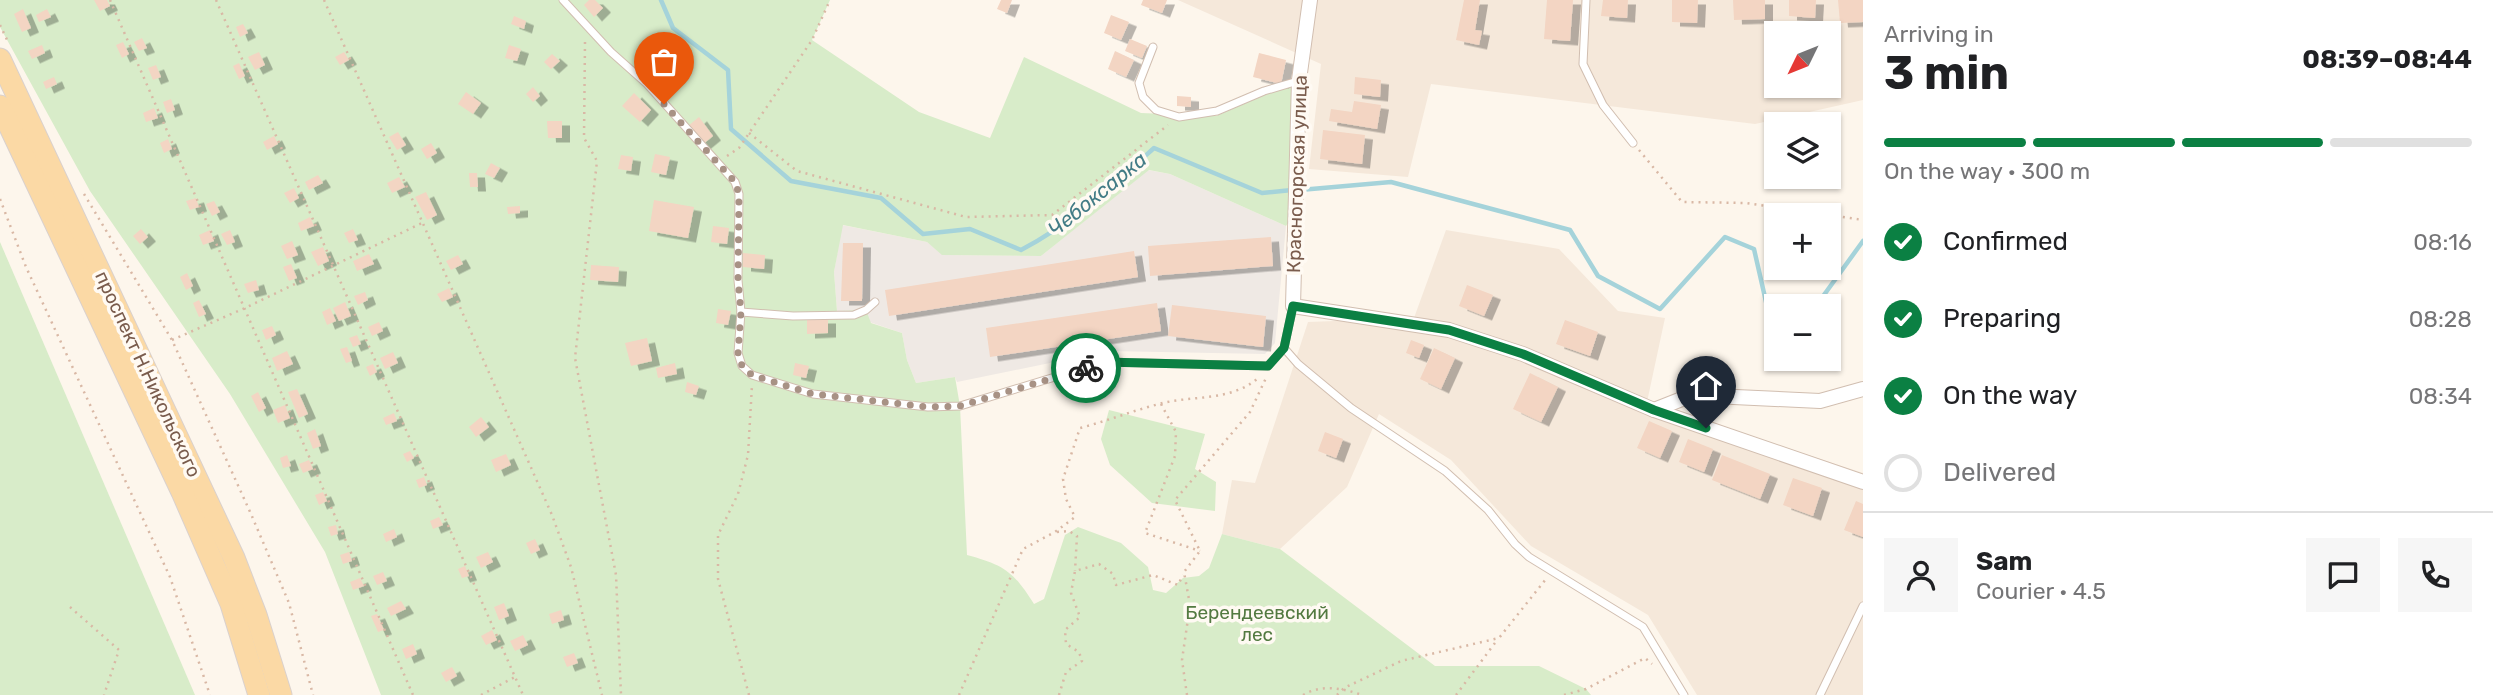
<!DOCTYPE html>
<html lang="en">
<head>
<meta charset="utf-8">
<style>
  :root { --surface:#fff; --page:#f6f6f6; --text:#202124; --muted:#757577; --line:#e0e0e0; --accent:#0b8043 }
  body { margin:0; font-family:Rubik,sans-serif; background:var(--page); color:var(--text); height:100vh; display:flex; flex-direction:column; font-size:26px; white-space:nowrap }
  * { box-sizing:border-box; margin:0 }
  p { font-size:23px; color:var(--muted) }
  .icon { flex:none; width:38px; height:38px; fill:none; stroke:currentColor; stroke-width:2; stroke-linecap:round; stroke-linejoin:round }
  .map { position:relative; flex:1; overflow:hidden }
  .details { display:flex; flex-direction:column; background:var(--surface); width:630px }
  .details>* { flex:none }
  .needle { width:46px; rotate:227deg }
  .fabs { position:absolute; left:1764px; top:21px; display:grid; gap:14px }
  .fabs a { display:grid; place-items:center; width:77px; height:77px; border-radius:0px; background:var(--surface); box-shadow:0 2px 5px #0004; font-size:35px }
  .pin { position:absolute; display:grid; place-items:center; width:60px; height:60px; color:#fff; margin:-72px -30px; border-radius:50% 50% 50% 0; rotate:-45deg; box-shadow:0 0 7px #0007 }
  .pin .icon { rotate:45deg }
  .courier { position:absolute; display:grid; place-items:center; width:70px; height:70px; margin:-35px; border:5px solid #0b8043; border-radius:50%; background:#fff; color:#222; box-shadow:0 2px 9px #0007 }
  .overview em { font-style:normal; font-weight:700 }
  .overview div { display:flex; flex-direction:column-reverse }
  .overview { display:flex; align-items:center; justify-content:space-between; height:119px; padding:0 21px }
  h1 { font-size:46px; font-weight:700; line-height:52px }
  .bar { display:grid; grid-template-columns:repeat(4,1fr); gap:10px 7px; align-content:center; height:84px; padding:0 21px }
  .bar i { height:9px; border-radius:5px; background:var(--line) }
  .bar .active { background:var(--accent) }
  .bar p { grid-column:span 4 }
  .line { display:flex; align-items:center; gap:18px; padding:0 21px; border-top:2px solid var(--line) }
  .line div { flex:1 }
  .round { display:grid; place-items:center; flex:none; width:74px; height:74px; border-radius:0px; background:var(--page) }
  ol { padding:0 21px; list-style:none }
  li { display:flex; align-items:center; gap:21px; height:77px }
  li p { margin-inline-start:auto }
  li .icon { padding:7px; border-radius:50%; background:var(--accent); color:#fff; stroke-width:4 }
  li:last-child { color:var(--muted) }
  li i { width:38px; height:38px; border:4px solid var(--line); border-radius:50% }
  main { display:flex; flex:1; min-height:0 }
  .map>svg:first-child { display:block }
  .residential { fill:#f5e8da; fill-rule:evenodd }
  .industrial { fill:#efe9e4 }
  .green { fill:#d8ecc9 }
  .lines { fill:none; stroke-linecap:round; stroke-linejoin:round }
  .stream { stroke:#a5d3da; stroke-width:4.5 }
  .building { fill:#f3d5c3; filter:url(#shadow) }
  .lane-casing { stroke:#d1beb0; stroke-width:9 }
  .street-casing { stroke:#d1beb0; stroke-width:16 }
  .primary-casing { stroke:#dad1cd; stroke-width:23 }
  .path { stroke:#d9b8a5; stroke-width:2.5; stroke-dasharray:2 5; stroke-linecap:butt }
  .lane { stroke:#fff; stroke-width:7 }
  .street { stroke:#fff; stroke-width:14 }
  .primary { stroke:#fbd9a5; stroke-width:21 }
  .done { stroke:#a89285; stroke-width:7; stroke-dasharray:0 12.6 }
  .route { stroke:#0b8043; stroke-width:9 }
  .labels { text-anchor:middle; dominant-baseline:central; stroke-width:7; stroke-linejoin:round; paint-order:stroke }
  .street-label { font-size:19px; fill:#7a5c4d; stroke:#fffaf3 }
  .park-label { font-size:19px; fill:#537a41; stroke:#fffaf3 }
  .water-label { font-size:21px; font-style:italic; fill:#437c86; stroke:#fffaf3 }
</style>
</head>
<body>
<main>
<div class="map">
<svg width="1863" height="695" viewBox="0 0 1863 695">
  <defs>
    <filter id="shadow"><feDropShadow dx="8" dy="4.5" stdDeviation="0" flood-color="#0004"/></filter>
  </defs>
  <rect width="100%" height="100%" fill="#fdf6ec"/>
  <g class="residential">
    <path d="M1178,0h685v100l-108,24 -324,-40 -23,93 -99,-8 12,-105zM1776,33h53v53h-53z"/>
    <path d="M1446,230l113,19 59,62 47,7 -18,84 216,71v222h-166l-49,-80 -117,-69 -80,-86 -72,-46 -32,73 -67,62 -58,-15 10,-54 23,3 53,-161 106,-4z"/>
  </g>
  <path class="industrial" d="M1148,170l22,4 116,52 -11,117 -10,11 -157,-3 -151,31 -2,-5 -39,6 -9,-23 -5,-27 -65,-22 -3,-39 8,-47 85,17 16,13 98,1z"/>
  <g class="green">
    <path d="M0,0h830l-18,40 107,72 71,26 34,-81 117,56 75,3 83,-36 -4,133 -9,13 -116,-52 -21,-4 -108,86 -99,-1 -15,-13 -84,-17 -9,47 3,39 29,-1 5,13 31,10 5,27 9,23 39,-6 5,29 7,149c37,10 46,16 67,49l10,-5 21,-64 13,-8 43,16 27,24 5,23 13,3 17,-15 16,-2 10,-8 13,-34 58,15 155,117h104l47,23 5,6h-1210l-56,-143 -95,-158 -140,-203 -90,-164z"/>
    <path d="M0,242l195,453h-195z"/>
    <path d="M1109,410l96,24 -10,35 21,13 -1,29 -63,-8 -42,-38 -9,-26z"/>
  </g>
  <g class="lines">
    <g class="stream">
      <path d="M661,0l12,28 55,42 3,59 60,52 90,17 42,36 47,-5 51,21c50,-26 91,-64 133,-102l108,45 30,-3"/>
      <path d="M1300,190l91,-8 179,48 28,46 62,33 65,-72 29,12 15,66 7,-1"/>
      <path d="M1816,306l47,-65"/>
    </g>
  </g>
  <g class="building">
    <path d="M94,0h13l3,6 -10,5z"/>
    <path d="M589,0h6l8,8 -9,9 -10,-12z"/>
    <path d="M1001,0h11l-5,13 -10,-4z"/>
    <path d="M1143,0h24l-5,13 -21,-8z"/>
    <path d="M1464,0h16l-5,30 7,1 -3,14 -23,-5z"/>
    <path d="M1547,0h26l-3,41 -26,-2z"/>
    <path d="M1603,0h25l-1,18 -26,-2z"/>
    <path d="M1672,0h26l-1,23 -25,-1z"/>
    <path d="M1733,0h32v19l-31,1z"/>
    <path d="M1789,0h27l-1,18 -26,-2z"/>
    <path d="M1838,0h25v22l-23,1z"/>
    <path d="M23,9l8,19 -9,4 -8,-18z"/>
    <path d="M47,9l4,8 -12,5 -3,-7z"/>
    <path d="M1111,15l18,7 -8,18 -17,-7z"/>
    <path d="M514,16l12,5 -2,8 -13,-5z"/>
    <path d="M243,24l5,9 -8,4 -4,-10z"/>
    <path d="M142,38l5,10 -8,3 -5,-9z"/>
    <path d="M1130,39l17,7 -5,12 -17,-7z"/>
    <path d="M123,42l6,12 -7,4 -6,-13z"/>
    <path d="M42,45l3,8 -13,6 -4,-8z"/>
    <path d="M509,45l12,4 -4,12 -12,-3z"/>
    <path d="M1115,51l19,9 -8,17 -18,-8z"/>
    <path d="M259,52l6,13 -10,5 -7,-13z"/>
    <path d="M344,52l5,8 -9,5 -5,-8z"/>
    <path d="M1259,53l27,7 -5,24 -28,-7z"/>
    <path d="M552,54l8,7 -9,8 -7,-7z"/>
    <path d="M239,63l6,13 -6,3 -6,-13z"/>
    <path d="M156,65l5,12 -8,3 -5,-12z"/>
    <path d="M54,77l3,7 -11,5 -3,-7z"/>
    <path d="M1355,77l26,3 -1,17 -26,-3z"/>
    <path d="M533,87l7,9 -7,6 -7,-8z"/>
    <path d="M466,92l15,11 -8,11 -15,-10z"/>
    <path d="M634,93l17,17 -11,12 -18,-16z"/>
    <path d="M1177,96l14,1v10l-14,-1z"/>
    <path d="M171,99l4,11 -8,3 -4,-11z"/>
    <path d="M1354,101l27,4 -4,24 -48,-8 2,-12 21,3z"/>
    <path d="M154,108l4,10 -12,4 -3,-9z"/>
    <path d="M699,117l14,19 -11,9 -14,-19z"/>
    <path d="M547,121h15v17h-14z"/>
    <path d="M1323,130l42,5 -3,29 -42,-5z"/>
    <path d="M398,132l8,13 -9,5 -8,-13z"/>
    <path d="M274,136l4,8 -11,6 -4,-8z"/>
    <path d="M168,139l4,10 -8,4 -4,-10z"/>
    <path d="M431,143l6,10 -10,6 -6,-10z"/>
    <path d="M655,154l15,3 -4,18 -15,-3z"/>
    <path d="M621,155l12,2 -2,14 -13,-2z"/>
    <path d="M491,163l9,5 -6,10 -9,-4z"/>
    <path d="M469,173h8l1,14h-8z"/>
    <path d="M318,175l5,8 -14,7 -4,-8z"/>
    <path d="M399,177l6,10 -13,6 -5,-10z"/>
    <path d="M294,188l5,10 -9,5 -6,-10z"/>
    <path d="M426,192l11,23 -10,5 -12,-23z"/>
    <path d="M196,198l3,9 -9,3 -4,-9z"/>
    <path d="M654,200l40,7 -6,31 -39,-7z"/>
    <path d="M214,201l6,11 -8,4 -6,-12z"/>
    <path d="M520,206v7l-12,1 -1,-7z"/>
    <path d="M310,217l4,9 -13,5 -3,-8z"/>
    <path d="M713,226l16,2 -2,16 -16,-2z"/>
    <path d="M141,229l7,8 -8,7 -7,-8z"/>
    <path d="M353,229l5,11 -9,3 -5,-10z"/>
    <path d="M210,230l4,11 -11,4 -4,-10z"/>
    <path d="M230,230l5,12 -8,3 -6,-11z"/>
    <path d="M1271,237l2,29 -123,10 -2,-30z"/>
    <path d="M292,241l6,14 -11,4 -6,-13z"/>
    <path d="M843,243h20l-1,58h-21z"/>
    <path d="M323,247l6,14 -11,5 -7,-14z"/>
    <path d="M1134,251l4,26 -249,39 -4,-26z"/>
    <path d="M743,253l22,2 -1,14 -21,-2z"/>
    <path d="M369,254l5,10 -17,7 -4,-10z"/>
    <path d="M458,255l5,9 -12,6 -5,-9z"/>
    <path d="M291,264l6,14 -8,3 -6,-14z"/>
    <path d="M591,265l28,2 -1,15 -28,-2z"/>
    <path d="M187,273l6,13 -7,4 -6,-13z"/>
    <path d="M256,280l3,10 -11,3 -4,-9z"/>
    <path d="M1467,285l26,10 -9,21 -25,-10z"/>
    <path d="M449,288l4,9 -11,5 -5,-8z"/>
    <path d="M365,292l3,8 -10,5 -4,-9z"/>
    <path d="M199,300l7,14 -7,3 -6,-14z"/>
    <path d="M345,302l6,14 -12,5 -6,-13z"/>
    <path d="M1157,303l4,28 -171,26 -4,-29z"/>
    <path d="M1172,305l94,11 -3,31 -95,-11z"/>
    <path d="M330,308l6,13 -9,4 -5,-13z"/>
    <path d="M718,309l13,2 -3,14 -12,-2z"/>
    <path d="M807,319h21v14l-21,1z"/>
    <path d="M1565,320l33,12 -8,24 -34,-12z"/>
    <path d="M379,322l4,9 -11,5 -4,-9z"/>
    <path d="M272,326l4,9 -10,5 -4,-10z"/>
    <path d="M357,335l4,9 -8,3 -4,-9z"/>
    <path d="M647,338l5,23 -21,5 -6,-23z"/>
    <path d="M1411,340l13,5 -5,13 -13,-5z"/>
    <path d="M347,347l5,14 -6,2 -6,-14z"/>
    <path d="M1434,348l21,10 -14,31 -21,-10z"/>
    <path d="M287,351l6,13 -16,7 -5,-13z"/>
    <path d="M393,352l5,11 -13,6 -5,-11z"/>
    <path d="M675,363l2,11 -19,4 -2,-10z"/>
    <path d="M795,363l14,3 -3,12 -13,-3z"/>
    <path d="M373,364l4,8 -7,4 -4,-9z"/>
    <path d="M1530,373l28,14 -17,35 -28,-13z"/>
    <path d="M687,382l12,4 -3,9 -11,-3z"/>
    <path d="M297,389l11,25 -9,4 -11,-26z"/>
    <path d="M258,392l8,16 -7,4 -8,-16z"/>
    <path d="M285,405l5,13 -12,5 -5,-13z"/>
    <path d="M394,413l3,8 -11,4 -3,-7z"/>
    <path d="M481,417l8,10 -13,10 -7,-10z"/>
    <path d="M1649,421l23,10 -12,27 -23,-10z"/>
    <path d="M315,429l6,17 -8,3 -6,-16z"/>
    <path d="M1325,432l18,7 -7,19 -18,-7z"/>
    <path d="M1688,439l25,10 -9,23 -25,-10z"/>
    <path d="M410,451l4,7 -7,4 -4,-8z"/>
    <path d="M506,454l5,11 -15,7 -5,-12z"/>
    <path d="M287,455l4,11 -8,2 -3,-10z"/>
    <path d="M1722,455l48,19 -10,25 -48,-19z"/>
    <path d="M309,460l4,9 -10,4 -4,-9z"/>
    <path d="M424,477l3,8 -8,3 -3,-8z"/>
    <path d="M1793,478l29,10 -9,28 -30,-11z"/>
    <path d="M323,492l4,9 -8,4 -4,-10z"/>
    <path d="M1856,501l7,3v33l-19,-7z"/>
    <path d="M439,517l4,8 -10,4 -3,-8z"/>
    <path d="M336,525l2,9 -7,2 -3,-9z"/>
    <path d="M394,529l3,8 -11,5 -3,-8z"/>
    <path d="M535,539l5,11 -9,4 -5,-11z"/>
    <path d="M349,552l3,9 -9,3 -3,-9z"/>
    <path d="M488,552l5,10 -12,6 -5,-11z"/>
    <path d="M465,566l4,10 -7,2 -4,-9z"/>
    <path d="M383,572l4,9 -10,4 -4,-9z"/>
    <path d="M360,578l4,8 -11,4 -3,-8z"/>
    <path d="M401,601l5,8 -15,7 -4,-8z"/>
    <path d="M504,603l5,13 -10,4 -5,-13z"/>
    <path d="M561,610l3,10 -12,4 -3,-10z"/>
    <path d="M377,614l7,16 -6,2 -7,-16z"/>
    <path d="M492,630l5,10 -11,5 -5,-9z"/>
    <path d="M523,635l5,10 -13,6 -5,-10z"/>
    <path d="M413,644l4,10 -11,5 -4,-10z"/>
    <path d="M574,653l4,10 -11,4 -4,-10z"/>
    <path d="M452,667l5,9 -11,6 -5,-9z"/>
  </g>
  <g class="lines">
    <g class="lane-casing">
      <g id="lane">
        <path d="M563,0l48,52 36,32 88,98 4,12 -1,86 3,32 -3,41 4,13 10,9 61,19 115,13 32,-1 144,-44 164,4 16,-18"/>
        <path d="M1586,0l-3,64 20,41 30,38"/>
        <path d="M1153,47l-14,36 4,14 13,13 23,7 38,-6 47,-20 34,-10"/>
        <path d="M1293,306l-9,42 14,16 53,44 94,63 43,39 27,34 14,13 114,70 41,68"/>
        <path d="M741,312l52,4 61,-1 12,-5 9,-8"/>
        <path d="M1820,695l43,-89"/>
      </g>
    </g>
    <g class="street-casing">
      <g id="street">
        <path d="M1310,0l-11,80 -6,226 156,24 74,24 131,56 209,72"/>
        <path d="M1654,410l38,-15 128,6 43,-12"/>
      </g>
    </g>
    <g class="primary-casing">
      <g id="primary">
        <path d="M0,59l234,499 22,57 25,80"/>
        <path d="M0,106l182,386 49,112 28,91"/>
      </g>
    </g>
    <g class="path">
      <path d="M110,0l303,695"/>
      <path d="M216,0l307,695"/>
      <path d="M324,0l228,515 19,52 31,128"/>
      <path d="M0,25l9,19"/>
      <path d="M585,42l-1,96 13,23 -22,197 41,217 5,120"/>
      <path d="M749,133l48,38 169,46 86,-2 116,-90"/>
      <path d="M1639,150l43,52 64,1 82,12"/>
      <path d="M727,156l12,-8 73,-108 18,-40"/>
      <path d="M84,194l88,146 79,174 38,89 24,92"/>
      <path d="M0,199l26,68 144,310 40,118"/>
      <path d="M1829,215l34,5"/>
      <path d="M172,340l73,-32 177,-85"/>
      <path d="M1161,404l15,28 -1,24 -30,77 55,18"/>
      <path d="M1057,532l12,-1 8,5 -2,35"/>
      <path d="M70,607l49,43 -15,45"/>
      <path d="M481,695l34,-18"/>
      <path d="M749,695l-31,-116v-44l20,-41 10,-39 4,-70"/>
      <path d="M959,695l64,-146 32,-17 20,-15 -9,-18 -3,-20 17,-51c27,-7 52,-17 79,-24 32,-9 72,-2 99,-26"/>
      <path d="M1059,695l7,-23 16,-11 -3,-9 -13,-8 -1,-14 15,-13 -9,-24 4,-22 24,-7 14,10 3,11 37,-10 25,10 5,-10"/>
      <path d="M1187,695l-5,-35 8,-55 -6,-33 16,-21 -25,-51 75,-88 16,-34"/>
      <path d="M1303,695c19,-11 39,-7 59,0"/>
      <path d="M1337,695l7,-7 57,-27 98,-23 47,-59"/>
      <path d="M1456,695l42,-56"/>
      <path d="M1564,695l22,-6 59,-31 7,6"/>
    </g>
    <use href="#lane" class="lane"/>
    <use href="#street" class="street"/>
    <use href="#primary" class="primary"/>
  </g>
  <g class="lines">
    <path class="done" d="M664,104l71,78 4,12 -1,86 3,32 -3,41 4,13 10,9 61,19 115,13 32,-1 126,-38"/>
    <path class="route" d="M1086,368l18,-6 164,4 16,-18 9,-42 156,24 74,24 131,56 52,18"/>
  </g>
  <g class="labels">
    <g class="street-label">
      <text transform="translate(1297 174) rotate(-88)">Красногорская улица</text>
      <text transform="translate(148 374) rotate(65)">проспект Н.Никольского</text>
    </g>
    <g class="park-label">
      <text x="1257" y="612">Берендеевский<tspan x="1257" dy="22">лес</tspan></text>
    </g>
    <g class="water-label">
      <text transform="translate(1097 194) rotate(-39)">Чебоксарка</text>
    </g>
  </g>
</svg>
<div class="fabs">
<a><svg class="needle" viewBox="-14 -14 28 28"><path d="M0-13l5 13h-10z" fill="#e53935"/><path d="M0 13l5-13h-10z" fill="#757577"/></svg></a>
<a><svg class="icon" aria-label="layers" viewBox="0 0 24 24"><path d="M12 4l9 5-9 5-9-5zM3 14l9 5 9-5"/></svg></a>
<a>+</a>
<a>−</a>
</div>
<div class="pin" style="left:664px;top:104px;background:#ea580c"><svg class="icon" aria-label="bag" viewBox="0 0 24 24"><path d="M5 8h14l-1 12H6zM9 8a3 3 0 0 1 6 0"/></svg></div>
<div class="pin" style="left:1706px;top:428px;background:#1f2937"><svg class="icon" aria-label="home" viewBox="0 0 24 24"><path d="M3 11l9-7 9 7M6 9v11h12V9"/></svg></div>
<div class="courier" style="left:1086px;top:368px"><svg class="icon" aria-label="bike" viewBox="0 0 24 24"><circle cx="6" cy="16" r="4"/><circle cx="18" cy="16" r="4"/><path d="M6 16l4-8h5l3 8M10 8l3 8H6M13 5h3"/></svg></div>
</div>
<section class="details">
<div class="overview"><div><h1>3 min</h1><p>Arriving in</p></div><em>08:39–08:44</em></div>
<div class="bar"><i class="active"></i><i class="active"></i><i class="active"></i><i></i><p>On the way · 300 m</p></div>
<ol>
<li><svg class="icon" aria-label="check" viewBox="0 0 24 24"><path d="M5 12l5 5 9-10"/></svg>Confirmed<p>08:16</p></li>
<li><svg class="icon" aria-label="check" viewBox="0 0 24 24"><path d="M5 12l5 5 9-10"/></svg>Preparing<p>08:28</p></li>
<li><svg class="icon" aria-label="check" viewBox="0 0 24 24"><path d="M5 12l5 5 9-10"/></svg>On the way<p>08:34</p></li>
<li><i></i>Delivered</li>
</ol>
<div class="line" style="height:126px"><a class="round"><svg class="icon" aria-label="person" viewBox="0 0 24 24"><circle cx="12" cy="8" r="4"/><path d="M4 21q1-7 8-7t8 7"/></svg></a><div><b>Sam</b><p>Courier · 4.5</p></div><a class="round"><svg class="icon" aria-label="chat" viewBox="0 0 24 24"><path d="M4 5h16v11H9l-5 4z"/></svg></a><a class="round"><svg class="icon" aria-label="phone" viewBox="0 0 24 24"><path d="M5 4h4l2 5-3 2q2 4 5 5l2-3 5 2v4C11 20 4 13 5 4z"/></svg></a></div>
</section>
</main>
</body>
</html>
